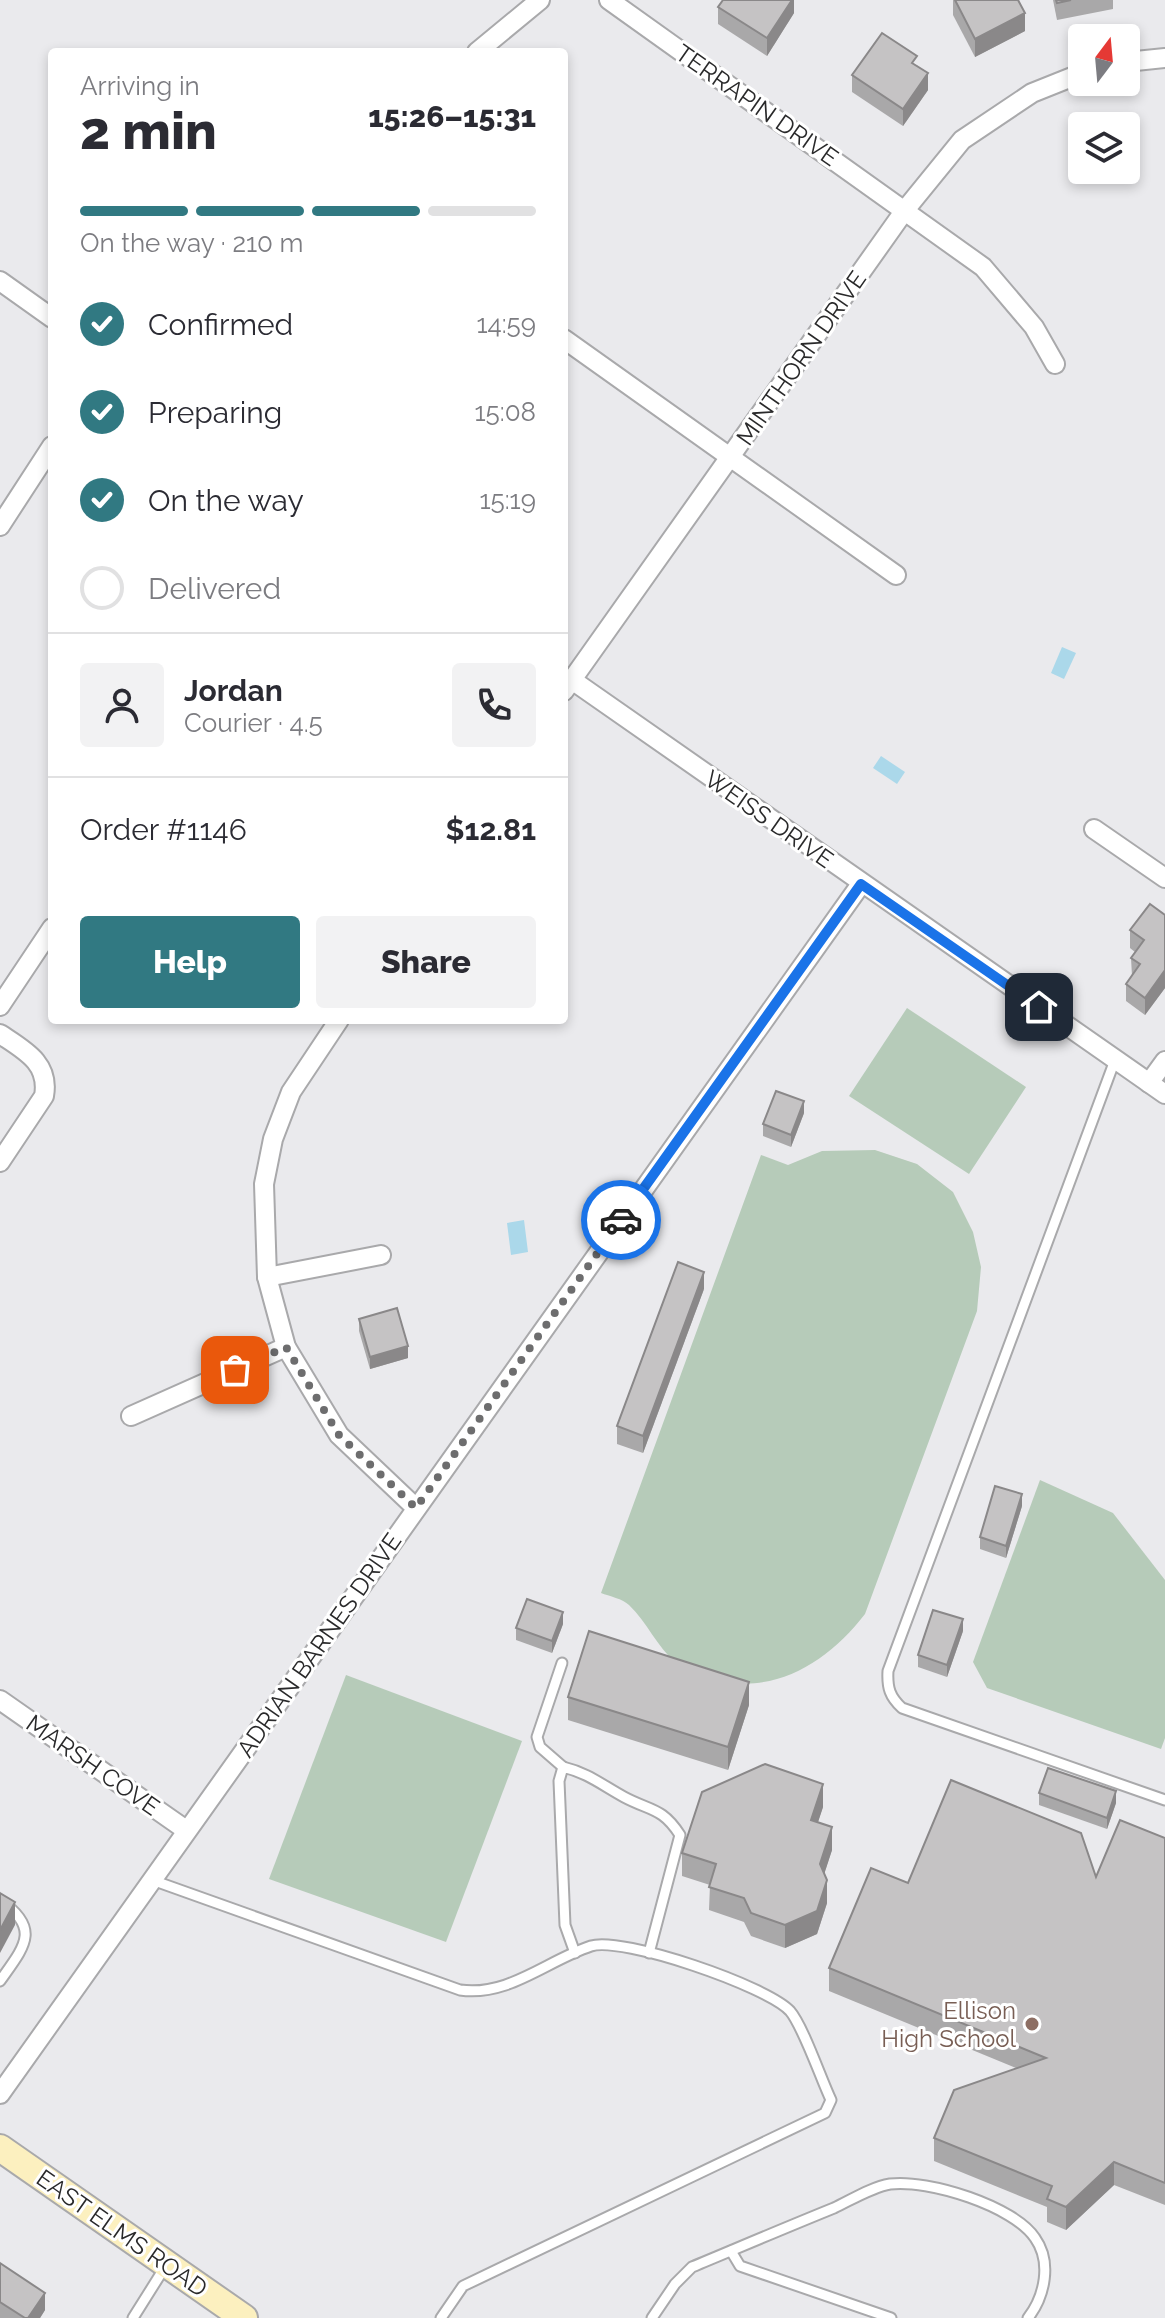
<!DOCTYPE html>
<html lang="en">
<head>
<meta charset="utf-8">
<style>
  :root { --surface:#fff; --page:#f2f2f3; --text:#2b2b33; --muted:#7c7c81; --line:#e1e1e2; --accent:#317982 }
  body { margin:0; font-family:Raleway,sans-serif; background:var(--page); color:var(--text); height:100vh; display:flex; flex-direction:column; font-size:30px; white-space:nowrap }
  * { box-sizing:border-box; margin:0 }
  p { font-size:26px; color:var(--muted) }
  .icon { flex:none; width:44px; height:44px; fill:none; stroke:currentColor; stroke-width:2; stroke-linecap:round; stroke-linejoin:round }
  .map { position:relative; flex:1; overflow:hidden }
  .drawer { position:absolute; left:48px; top:48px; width:520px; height:976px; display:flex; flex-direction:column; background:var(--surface); border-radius:8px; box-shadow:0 4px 12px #0003 }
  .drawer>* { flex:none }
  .needle { width:52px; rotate:16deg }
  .fabs { position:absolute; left:1068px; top:24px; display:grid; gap:16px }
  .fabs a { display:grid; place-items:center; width:72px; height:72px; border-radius:8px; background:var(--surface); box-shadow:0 4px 12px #0003; font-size:40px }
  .pin { position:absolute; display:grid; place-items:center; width:68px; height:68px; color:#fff; margin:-34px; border-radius:16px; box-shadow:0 4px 12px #0006 }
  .courier { position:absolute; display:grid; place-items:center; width:80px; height:80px; margin:-40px; border:6px solid #1a73e8; border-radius:50%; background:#fff; color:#222; box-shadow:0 2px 10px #0007 }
  .head em { font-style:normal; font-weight:800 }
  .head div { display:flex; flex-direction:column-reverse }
  .head { display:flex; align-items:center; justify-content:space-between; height:136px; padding:0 32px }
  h1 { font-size:52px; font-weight:800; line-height:60px }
  .bar { display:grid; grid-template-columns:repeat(4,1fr); gap:12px 8px; align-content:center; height:96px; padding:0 32px }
  .bar i { height:10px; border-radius:6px; background:var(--line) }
  .bar .selected { background:var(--accent) }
  .bar p { grid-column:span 4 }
  .line { display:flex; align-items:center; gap:20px; padding:0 32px; border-top:2px solid var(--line) }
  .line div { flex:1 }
  .round { display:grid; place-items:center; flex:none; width:84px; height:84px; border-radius:8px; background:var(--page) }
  ol { padding:0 32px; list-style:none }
  li { display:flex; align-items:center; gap:24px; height:88px }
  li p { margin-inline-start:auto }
  li .icon { padding:8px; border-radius:50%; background:var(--accent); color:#fff; stroke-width:4 }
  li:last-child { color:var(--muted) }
  li i { width:44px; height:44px; border:4px solid var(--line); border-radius:50% }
  .button { display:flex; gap:16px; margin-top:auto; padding:16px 32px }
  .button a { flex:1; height:92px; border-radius:8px; background:var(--accent); color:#fff; font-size:32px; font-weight:800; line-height:92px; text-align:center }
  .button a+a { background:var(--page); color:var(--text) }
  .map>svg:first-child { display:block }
  .green { fill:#b6cbb9 }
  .water { fill:#abd8ea }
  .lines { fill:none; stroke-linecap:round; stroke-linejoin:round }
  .service-casing { stroke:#a9a9ab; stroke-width:13 }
  .minor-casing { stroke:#a9a9ab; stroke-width:22 }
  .secondary-casing { stroke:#a9a9ab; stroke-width:30 }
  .service { stroke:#fff; stroke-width:9 }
  .minor { stroke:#fff; stroke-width:18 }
  .secondary { stroke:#fcf0bf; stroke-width:26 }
  .wall { fill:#a9a8a9 }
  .shaded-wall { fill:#8a8889 }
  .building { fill:#c5c3c4; stroke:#8a8889; stroke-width:2 }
  .done { stroke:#6d6d6e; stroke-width:8; stroke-dasharray:0 14.4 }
  .route { stroke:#1a73e8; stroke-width:10 }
  .education-dot { fill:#8d6e63; stroke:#fff; stroke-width:3 }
  .labels { text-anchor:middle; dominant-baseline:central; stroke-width:6; stroke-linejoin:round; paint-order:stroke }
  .street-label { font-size:24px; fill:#29292a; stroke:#fff }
  .education-label { font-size:24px; fill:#785e54; stroke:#fff; text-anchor:end }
</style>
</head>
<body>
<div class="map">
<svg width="1165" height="2318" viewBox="0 0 1165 2318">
  <rect width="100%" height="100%" fill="#eaeaed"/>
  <g class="green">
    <path d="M907,1008l119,79 -57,87 -120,-78z"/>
    <path d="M875,1150l42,14 36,28 20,40 8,35 -4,44 -112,303c-38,50 -97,86 -161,62 -9,-4 -21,-6 -28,-13 -19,-16 -29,-41 -47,-58 -6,-6 -20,-9 -28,-12l160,-438 27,10 34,-14z"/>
    <path d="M1040,1480l73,33 52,67v158l-4,11 -174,-61 -14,-26z"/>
    <path d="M346,1675l176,66 -76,201 -177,-63z"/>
  </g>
  <g class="water">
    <path d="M1062,647l14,6 -12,26 -13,-6z"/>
    <path d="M881,756l24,16 -8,12 -24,-16z"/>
    <path d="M524,1220l4,32 -17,3 -4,-32z"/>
  </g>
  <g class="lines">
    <g class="service-casing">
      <g id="service">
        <path d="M1115,1060l-227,611c-1,17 2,26 14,37l263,92"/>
        <path d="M562,1663l-25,74 3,10 23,20"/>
        <path d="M152,1880l308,110c48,7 86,-29 131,-44 31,-10 176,40 199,65 13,15 31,68 41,89l-6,13 -362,173 -22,32"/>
        <path d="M0,1900c42,29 24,47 0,81"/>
        <path d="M575,1953l-10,-28 -6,-144 4,-14c25,6 39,18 61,30 26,14 38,10 56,38l-31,118"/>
        <path d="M731,2251l9,15 151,52"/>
        <path d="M133,2318l32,-51"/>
        <path d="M652,2318l23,-34 17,-17c48,-20 95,-40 142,-59 17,-8 38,-21 56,-24 38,-5 124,22 145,54 17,24 10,58 -7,80"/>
      </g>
    </g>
    <g class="minor-casing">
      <g id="minor">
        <path d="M609,0l374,267 51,60 21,37"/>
        <path d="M477,52l63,-52"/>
        <path d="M1126,62l39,-4"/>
        <path d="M0,281l52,37"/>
        <path d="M564,339l332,236"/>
        <path d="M0,526l52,-80"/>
        <path d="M572,680l593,414"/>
        <path d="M564,691l341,-481 57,-70 70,-47 50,-20"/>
        <path d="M1094,829l71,49"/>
        <path d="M0,1006l52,-78"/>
        <path d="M339,1020l-48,72 -18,47 -9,45 3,93 19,70 53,88 77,73"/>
        <path d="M0,1034c24,16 50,29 44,62l-44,66"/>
        <path d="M1149,1083l16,-22"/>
        <path d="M267,1277l114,-22"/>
        <path d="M131,1416l155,-69"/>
        <path d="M0,1700l186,130"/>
        <path d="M0,2094l861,-1210"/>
      </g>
    </g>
    <g class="secondary-casing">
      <path id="secondary" d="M0,2148l244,170"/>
    </g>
    <use href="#service" class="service"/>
    <use href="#minor" class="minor"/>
    <use href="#secondary" class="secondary"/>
  </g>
  <g class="wall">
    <path d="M794,0v13l-27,43 -49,-32v-17z"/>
    <path d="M953,0h65l7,31 -50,26 -22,-42z"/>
    <path d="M1053,0h60v9l-56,11z"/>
    <path d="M917,65l11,25 -25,36 -51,-34v-17z"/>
    <path d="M1165,915v73l-20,27 -19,-14v-17l6,-8 -1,-18 4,-6 -5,-4v-18z"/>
    <path d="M804,1113l-13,34 -28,-11v-12z"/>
    <path d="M704,1289l-61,164 -26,-9v-18z"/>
    <path d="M359,1319l49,39 -38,11 -11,-38z"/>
    <path d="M1022,1506l-16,52 -26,-9v-12z"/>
    <path d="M563,1624l-11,29 -36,-13v-12z"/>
    <path d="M963,1631l-16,46 -29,-10v-12z"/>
    <path d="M568,1697l181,8 -21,65 -160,-50z"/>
    <path d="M1039,1793l77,10 -9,26 -68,-24z"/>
    <path d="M823,1807l-5,15 14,28 -8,24 3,29 -10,31 -32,14 -34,-12 -7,-14 -35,-12 1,-25 -28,-9v-23z"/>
    <path d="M1165,1838v367l-51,-20 -48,45 -19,-8v-15l-113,-46v-23l82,-70 -187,-77v-23l79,-85 188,-6z"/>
    <path d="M0,2263l45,47 -5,8h-40z"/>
  </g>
  <g class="shaded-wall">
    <path d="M792,0h2v13l-27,43v-18z"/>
    <path d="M1025,13v18l-50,26v-18z"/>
    <path d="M928,73v17l-25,36v-17z"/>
    <path d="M1165,970v18l-20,27v-17z"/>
    <path d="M804,1101v12l-13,34v-12z"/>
    <path d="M704,1272v17l-61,164v-17z"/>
    <path d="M408,1346v12l-38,11v-12z"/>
    <path d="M1022,1494v12l-16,52v-12z"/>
    <path d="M563,1612v12l-11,29v-12z"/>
    <path d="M963,1619v12l-16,46v-12z"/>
    <path d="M749,1682v23l-21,65v-23z"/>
    <path d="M823,1784v23l-12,36v-23z"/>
    <path d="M1116,1791v12l-9,26v-11z"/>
    <path d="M832,1827v23l-12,37v-23z"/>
    <path d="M827,1880v23l-10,31 -32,14v-23z"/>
    <path d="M15,1902v23l-15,28v-23z"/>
    <path d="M1114,2162v23l-48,45v-23z"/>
    <path d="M45,2293v17l-5,8h-12z"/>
  </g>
  <g class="building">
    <path d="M723,0h69l-25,38 -49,-31z"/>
    <path d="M955,0h63l7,13 -50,26z"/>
    <path d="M1056,0h15l-14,3z"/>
    <path d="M882,33l35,23 -5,7 16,10 -25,36 -51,-34z"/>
    <path d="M1150,904l15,11v55l-20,28 -19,-14 14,-20 -9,-6 13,-18 -14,-10z"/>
    <path d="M776,1091l28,10 -13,34 -28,-11z"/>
    <path d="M678,1262l26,10 -61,164 -26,-10z"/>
    <path d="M397,1308l11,38 -38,11 -11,-38z"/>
    <path d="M995,1486l27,8 -16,52 -26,-9z"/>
    <path d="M527,1599l36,13 -11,29 -36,-13z"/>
    <path d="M933,1610l30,9 -16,46 -29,-10z"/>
    <path d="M589,1631l160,51 -21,65 -160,-50z"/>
    <path d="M765,1764l58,20 -12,36 21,7 -12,37 7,16 -10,31 -32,14 -34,-12 -7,-15 -35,-11 7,-23 -34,-11 20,-61z"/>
    <path d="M1048,1768l68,23 -9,27 -68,-25z"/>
    <path d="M951,1780l130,53 15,44 24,-57 45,18v345l-51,-21 -48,45 -19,-8 5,-13 -118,-48 20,-48 92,-32 -217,-90 42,-100 37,15z"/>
    <path d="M0,1893l15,9 -15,28z"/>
    <path d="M0,2263l45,30 -17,25h-3l-25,-16z"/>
  </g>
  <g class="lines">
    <path class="done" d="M235,1370l51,-23 53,88 77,73 205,-288"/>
    <path class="route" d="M621,1220l240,-336 178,123"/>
  </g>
  <circle class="education-dot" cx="1032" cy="2024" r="8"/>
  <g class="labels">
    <g class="street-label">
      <text transform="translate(757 105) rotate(35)">TERRAPIN DRIVE</text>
      <text transform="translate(801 358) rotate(-55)">MINTHORN DRIVE</text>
      <text transform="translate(769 819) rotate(35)">WEISS DRIVE</text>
      <text transform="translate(319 1645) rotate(-55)">ADRIAN BARNES DRIVE</text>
      <text transform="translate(93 1765) rotate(35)">MARSH COVE</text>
      <text transform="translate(122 2233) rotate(35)">EAST ELMS ROAD</text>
    </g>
    <g class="education-label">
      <text x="1016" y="2010">Ellison<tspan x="1016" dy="28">High School</tspan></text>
    </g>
  </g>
</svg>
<div class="fabs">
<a><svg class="needle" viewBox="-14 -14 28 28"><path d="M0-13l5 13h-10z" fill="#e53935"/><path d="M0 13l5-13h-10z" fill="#7c7c81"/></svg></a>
<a><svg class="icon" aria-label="layers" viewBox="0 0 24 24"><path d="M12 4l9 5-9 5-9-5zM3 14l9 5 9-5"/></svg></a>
</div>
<div class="pin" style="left:235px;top:1370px;background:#ea580c"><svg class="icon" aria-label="bag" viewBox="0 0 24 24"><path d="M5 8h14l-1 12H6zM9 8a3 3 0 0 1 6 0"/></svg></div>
<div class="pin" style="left:1039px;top:1007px;background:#1f2937"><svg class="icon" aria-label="home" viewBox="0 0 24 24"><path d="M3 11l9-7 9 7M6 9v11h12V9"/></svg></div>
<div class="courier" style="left:621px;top:1220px"><svg class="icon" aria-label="car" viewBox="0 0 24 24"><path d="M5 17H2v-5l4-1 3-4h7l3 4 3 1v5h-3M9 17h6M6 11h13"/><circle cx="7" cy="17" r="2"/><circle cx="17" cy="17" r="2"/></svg></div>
<section class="drawer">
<div class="head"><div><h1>2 min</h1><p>Arriving in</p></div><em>15:26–15:31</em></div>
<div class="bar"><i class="selected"></i><i class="selected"></i><i class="selected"></i><i></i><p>On the way · 210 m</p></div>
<ol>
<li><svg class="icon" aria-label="check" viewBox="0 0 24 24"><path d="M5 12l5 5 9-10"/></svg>Confirmed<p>14:59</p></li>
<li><svg class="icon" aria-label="check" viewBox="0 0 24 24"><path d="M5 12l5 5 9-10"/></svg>Preparing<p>15:08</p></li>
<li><svg class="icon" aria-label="check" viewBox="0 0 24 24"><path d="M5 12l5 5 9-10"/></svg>On the way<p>15:19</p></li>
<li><i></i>Delivered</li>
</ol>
<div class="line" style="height:144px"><a class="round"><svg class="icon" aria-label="person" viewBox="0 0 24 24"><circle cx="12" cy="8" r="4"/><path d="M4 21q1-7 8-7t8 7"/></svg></a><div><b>Jordan</b><p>Courier · 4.5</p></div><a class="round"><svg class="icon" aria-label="phone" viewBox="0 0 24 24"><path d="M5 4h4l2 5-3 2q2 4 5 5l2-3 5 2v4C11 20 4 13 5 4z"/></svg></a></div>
<div class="line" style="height:104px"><div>Order #1146</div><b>$12.81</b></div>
<div class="button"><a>Help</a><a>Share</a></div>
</section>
</div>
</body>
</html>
